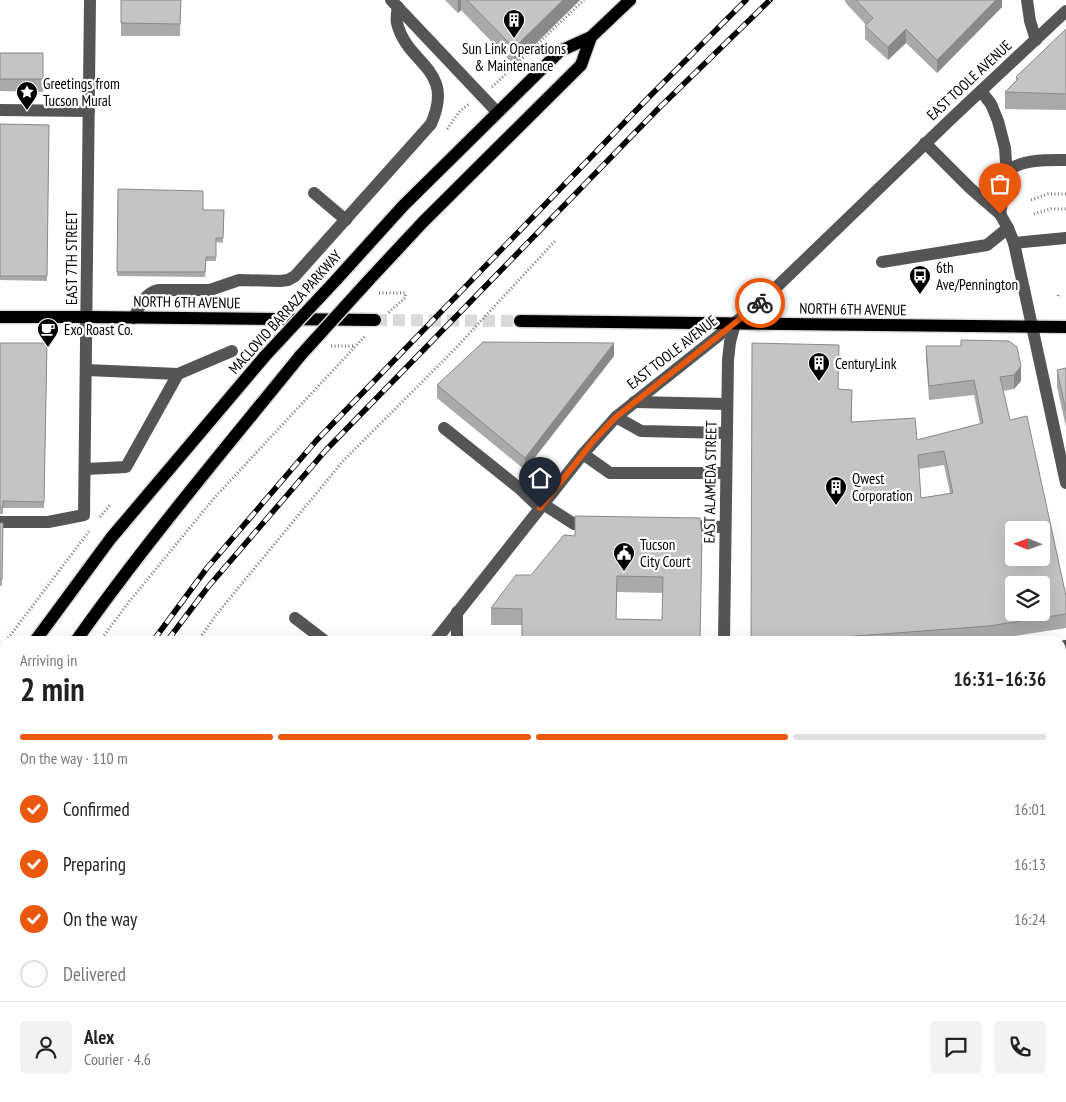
<!DOCTYPE html>
<html lang="en">
<head>
<meta charset="utf-8">
<style>
  :root { --surface:#fff; --page:#f2f2f2; --text:#222; --muted:#767676; --line:#e0e0e0; --accent:#ea580c }
  body { margin:0; font-family:"PT Sans Narrow",sans-serif; background:var(--page); color:var(--text); height:100vh; display:flex; flex-direction:column; font-size:19px; white-space:nowrap }
  * { box-sizing:border-box; margin:0 }
  p { font-size:16px; color:var(--muted) }
  .icon { flex:none; width:28px; height:28px; fill:none; stroke:currentColor; stroke-width:2; stroke-linecap:round; stroke-linejoin:round }
  .map { position:relative; flex:1; overflow:hidden }
  .side { position:absolute; left:0px; top:636px; width:1066px; height:466px; display:flex; flex-direction:column; background:var(--surface); border-radius:15px 15px 0 0; box-shadow:0 5px 20px #0002 }
  .side>* { flex:none }
  .needle { width:32px; rotate:271deg }
  .tools { position:absolute; left:1005px; top:521px; display:grid; gap:10px }
  .tools a { display:grid; place-items:center; width:45px; height:45px; border-radius:5px; background:var(--surface); box-shadow:0 5px 20px #0002; font-size:25px }
  .pin { position:absolute; display:grid; place-items:center; width:42px; height:42px; color:#fff; margin:-51px -21px; border-radius:50% 50% 50% 0; rotate:-45deg; box-shadow:0 0 5px #0007 }
  .pin .icon { rotate:45deg }
  .courier { position:absolute; display:grid; place-items:center; width:50px; height:50px; margin:-25px; border:4px solid #ea580c; border-radius:50%; background:#fff; color:#222; box-shadow:0 1px 6px #0007 }
  .overview em { font-style:normal; font-weight:700 }
  .overview div { display:flex; flex-direction:column-reverse }
  .overview { display:flex; align-items:center; justify-content:space-between; height:85px; padding:0 20px }
  h1 { font-size:32px; font-weight:700; line-height:38px }
  .bar { display:grid; grid-template-columns:repeat(4,1fr); gap:8px 5px; align-content:center; height:60px; padding:0 20px }
  .bar i { height:6px; border-radius:4px; background:var(--line) }
  .bar .selected { background:var(--accent) }
  .bar p { grid-column:span 4 }
  .line { display:flex; align-items:center; gap:12px; padding:0 20px; border-top:1px solid var(--line) }
  .line div { flex:1 }
  .round { display:grid; place-items:center; flex:none; width:52px; height:52px; border-radius:5px; background:var(--page) }
  ol { padding:0 20px; list-style:none }
  li { display:flex; align-items:center; gap:15px; height:55px }
  li p { margin-inline-start:auto }
  li .icon { padding:5px; border-radius:50%; background:var(--accent); color:#fff; stroke-width:4 }
  li:last-child { color:var(--muted) }
  li i { width:28px; height:28px; border:2px solid var(--line); border-radius:50% }
  .map>svg:first-child { display:block }
  .lines { fill:none; stroke-linecap:round; stroke-linejoin:round }
  .major-tunnel { stroke:#d9d9d9; stroke-width:12; stroke-dasharray:12 6; stroke-linecap:butt }
  .major-casing { stroke:#dbdbdb; stroke-width:15 }
  .path { stroke:#777; stroke-width:3; stroke-dasharray:1 2.5; stroke-linecap:butt }
  .minor { stroke:#555; stroke-width:12 }
  .major { stroke:#000; stroke-width:12 }
  .rail-casing { stroke:#000; stroke-width:5.5 }
  .rail { stroke:#fff; stroke-width:4; stroke-dasharray:11; stroke-linecap:butt }
  .major-bridge-casing { stroke:#dbdbdb; stroke-width:15; stroke-linecap:butt }
  .major-bridge { stroke:#000; stroke-width:12 }
  .wall { fill:#a9a9a9; fill-rule:evenodd }
  .shaded-wall { fill:#898989 }
  .building { fill:#c4c4c4; stroke:#898989; fill-rule:evenodd }
  .done { stroke:#595959; stroke-width:5; stroke-dasharray:0 9 }
  .route { stroke:#ea580c; stroke-width:6 }
  .labels { text-anchor:middle; dominant-baseline:central; stroke-width:4.5; stroke-linejoin:round; paint-order:stroke }
  .poi-label { font-size:15px; fill:#000; stroke:#fff; text-anchor:start }
  .street-label { font-size:15px; fill:#000; stroke:#fff }
</style>
</head>
<body>
<div class="map">
<svg width="1066" height="1102" viewBox="0 0 1066 1102">
  <rect width="100%" height="100%" fill="#fff"/>
  <g class="lines">
    <path class="major-tunnel" d="M375,320l145,1"/>
    <g class="major-casing">
      <g id="major">
        <path d="M336,280l67,-74 157,-155 31,-14 39,-37"/>
        <path d="M368,281l55,-59 158,-157 10,-28"/>
        <path d="M0,317h87l288,3"/>
        <path d="M520,321l546,6"/>
        <path d="M35,641l76,-103 154,-182"/>
        <path d="M76,641c70,-99 148,-191 224,-285"/>
        <path d="M0,690l5,-7"/>
        <path d="M0,755l5,-8"/>
      </g>
    </g>
    <g class="path">
      <path d="M492,87l92,-87"/>
      <path d="M447,129l13,-18 9,-7"/>
      <path d="M1031,200l17,-6h18"/>
      <path d="M1034,214l17,-5h15"/>
      <path d="M379,293h26l1,4 -18,16"/>
      <path d="M1058,296l1,-3"/>
      <path d="M331,346h23"/>
      <path d="M100,517l10,-12"/>
      <path d="M6,641l84,-111"/>
      <path d="M100,641l28,-38 87,-106 151,-162"/>
      <path d="M198,641l18,-26 127,-154 111,-111 101,-109"/>
      <path d="M0,650l5,-7"/>
      <path d="M0,796l5,-8"/>
      <path d="M1061,1071l5,-1"/>
      <path d="M289,1098v4"/>
      <path d="M464,1102v-4"/>
      <path d="M557,1102v-4"/>
      <path d="M774,1102l42,-4"/>
    </g>
    <g class="minor">
      <path d="M391,0l106,112"/>
      <path d="M1027,0l3,21 6,19"/>
      <path d="M981,91l10,13 7,17 7,27 2,28 -7,38"/>
      <path d="M0,110l89,1"/>
      <path d="M925,143l45,45 30,26 8,14 6,15 52,240"/>
      <path d="M314,193l32,27"/>
      <path d="M983,199c7,-9 14,-20 23,-27 15,-13 41,-12 60,-12"/>
      <path d="M1014,243l52,-5"/>
      <path d="M882,262l105,-17 21,-17"/>
      <path d="M134,318c6,-13 10,-24 24,-28h52l29,-10 41,1 8,-1 7,-4 136,-152c25,-56 -24,-59 -34,-101 -1,-4 0,-11 1,-16"/>
      <path d="M87,370l91,4"/>
      <path d="M634,402l93,2"/>
      <path d="M616,417l25,14 86,2"/>
      <path d="M444,428l75,60 21,20"/>
      <path d="M583,454l27,19h116"/>
      <path d="M86,469l40,-2 52,-93 54,-23"/>
      <path d="M543,504l31,20 18,1"/>
      <path d="M0,522h48l36,-7 6,-515"/>
      <path d="M685,526l40,1"/>
      <path d="M295,618l30,23"/>
      <path d="M435,641l148,-187 33,-37 145,-115 190,-183 115,-108"/>
      <path d="M457,641v-29"/>
      <path d="M724,641l4,-281 2,-18 5,-18"/>
      <path d="M1061,647l5,-1"/>
      <path d="M1061,1090h5"/>
      <path d="M725,1098l1,4"/>
      <path d="M88,1102l2,-4"/>
      <path d="M617,1102v-4"/>
      <path d="M960,1102l39,-4"/>
    </g>
    <use href="#major" class="major"/>
    <g class="rail-casing">
      <g id="rail">
        <path d="M153,641l54,-73 109,-127 335,-346 95,-95"/>
        <path d="M167,641l41,-54 118,-137 332,-341 112,-109"/>
        <path d="M0,868l5,-8"/>
        <path d="M0,895l5,-9"/>
      </g>
    </g>
    <use href="#rail" class="rail"/>
    <g class="major-bridge-casing">
      <g id="major-bridge">
        <path d="M265,356l71,-76"/>
        <path d="M300,356l68,-75"/>
      </g>
    </g>
    <use href="#major-bridge" class="major-bridge"/>
  </g>
  <g class="wall">
    <path d="M121,0h60l-1,36h-59z"/>
    <path d="M445,0h135l-66,65 -53,-55 -3,3z"/>
    <path d="M845,0h157v7l-65,66 -31,-30 -18,17 -23,-21v-13l1,-1 -21,-23z"/>
    <path d="M1066,29v81l-61,-1v-17l11,-10v-5z"/>
    <path d="M0,53h43v39l-43,-1z"/>
    <path d="M0,124l49,1 -2,156 -47,-1z"/>
    <path d="M118,189l85,21h21l-1,33 -7,-1v19h-10l-1,16 -88,-1z"/>
    <path d="M1009,341l12,40 -7,8 -11,2 7,29 56,176v32l-84,13h-231l101,-251v32l65,18 63,-16 -6,-29 -45,5 -3,-40v-14h35zM944,465l6,28 -29,5 -2,-29z"/>
    <path d="M0,343h47l-3,165h-41v6h-3z"/>
    <path d="M614,356l-89,114 -88,-72v-13z"/>
    <path d="M1066,368v59l-9,-40v-17z"/>
    <path d="M700,518v123l-178,-3v-13h-31v-17l40,-33zM617,592l46,1 -1,27 -46,-1z"/>
    <path d="M0,523h3l-1,63h-2z"/>
    <path d="M1066,650v408h-5v-407z"/>
    <path d="M5,971v127h22l-3,4h-24v-122z"/>
    <path d="M320,1098h133v4h-60v-3z"/>
  </g>
  <g class="shaded-wall">
    <path d="M458,0h3v10l-3,3z"/>
    <path d="M563,0h17l-66,65v-17z"/>
    <path d="M996,0h6v7l-65,66v-13z"/>
    <path d="M906,29v14l-18,17v-13z"/>
    <path d="M614,343v13l-89,114v-12z"/>
    <path d="M1021,366v15l-7,8v-14z"/>
    <path d="M20,1098h7l-3,4h-4z"/>
  </g>
  <g class="building">
    <path d="M121,0h60l-1,24 -59,-1z"/>
    <path d="M467,0h96l-49,48z"/>
    <path d="M856,0h140l-59,60 -31,-31 -18,18 -23,-21 8,-8z"/>
    <path d="M1066,29v65l-61,-2 13,-13 -2,-2z"/>
    <rect x="0" y="53" width="43" height="26"/>
    <path d="M0,124l49,1 -2,151h-47z"/>
    <path d="M118,189l85,2v19h21l-1,28h-7v19h-10l-1,15h-88z"/>
    <path d="M961,340l48,1 8,6 4,19 -7,9 -14,2 10,43 17,-4 39,180v18l-77,12 -200,15h-38l1,-298 87,2 -1,44 14,1 -1,32 64,-4 2,22 66,-17 -9,-43 -45,6 -3,-40h35zM944,451l9,42 -32,5 -3,-43zM1014,530h27v28h-27zM1014,585h27v27h-27z"/>
    <path d="M483,342l131,1 -89,115 -88,-73z"/>
    <path d="M0,343h47l-3,159 -41,-1v6h-3z"/>
    <path d="M1066,368v43l-9,-41z"/>
    <path d="M575,516l125,2 2,18 -2,105h-219v-3h41v-29l-31,-1 25,-33h15l33,-40 11,1zM617,576l46,1 -1,43 -46,-1z"/>
    <path d="M0,523h3l-1,56h-2z"/>
    <path d="M1066,650v393l-5,1v-393z"/>
    <path d="M5,971v120h-5v-111z"/>
  </g>
  <g class="lines">
    <path class="done" d="M760,303l165,-160 45,45 30,26"/>
    <path class="route" d="M540,508l54,-68 22,-23 144,-114"/>
  </g>
  <defs>
    <g id="building-pin" transform="scale(1.125)"><path d="M0 17L-7.5 6A9.5 9.5 0 1 1 7.5 6Z" fill="#000" stroke="#fff"/><path d="M-4-6H4V6H1V3H-1V6H-4ZM-2.5-4.3h1.7v1.8h-1.7ZM.8-4.3h1.7v1.8H.8ZM-2.5-1h1.7V.8h-1.7ZM.8-1h1.7V.8H.8Z" fill="#fff"/></g>
    <g id="sight-pin" transform="scale(1.125)"><path d="M0 17L-7.5 6A9.5 9.5 0 1 1 7.5 6Z" fill="#000" stroke="#fff"/><path d="M0-6L1.8-2.2L6-1.7L2.9 1.2L3.7 5.4L0 3.3L-3.7 5.4L-2.9 1.2L-6-1.7L-1.8-2.2Z" fill="#fff"/></g>
    <g id="bus-pin" transform="scale(1.125)"><path d="M0 17L-7.5 6A9.5 9.5 0 1 1 7.5 6Z" fill="#000" stroke="#fff"/><path d="M-5-6H5V4H4V6H2V4H-2V6H-4V4H-5ZM-3.5-4V0h7V-4ZM-3.5 1.2v1.5H-2V1.2ZM2 1.2v1.5H3.5V1.2Z" fill="#fff"/></g>
    <g id="cafe-pin" transform="scale(1.125)"><path d="M0 17L-7.5 6A9.5 9.5 0 1 1 7.5 6Z" fill="#000" stroke="#fff"/><path d="M-5.5-4.5H6V0H3Q3 3.5 0 3.5H-2.5Q-5.5 3.5-5.5 0ZM3-3.2v2h1.7v-2ZM-6 4.5H4V6H-6Z" fill="#fff"/></g>
    <g id="civic-pin" transform="scale(1.125)"><path d="M0 17L-7.5 6A9.5 9.5 0 1 1 7.5 6Z" fill="#000" stroke="#fff"/><path d="M-.6-6.5H3V-4.5H.6V-3L4-1V1h2V6H-6V1h2V-1L-.6-3ZM-1.2 2.5V6h2.4V2.5Z" fill="#fff"/></g>
  </defs>
  <g fill-rule="evenodd">
    <use href="#building-pin" x="514" y="20"/>
    <use href="#sight-pin" x="27" y="92"/>
    <use href="#bus-pin" x="920" y="276"/>
    <use href="#cafe-pin" x="48" y="329"/>
    <use href="#building-pin" x="819" y="363"/>
    <use href="#building-pin" x="836" y="487"/>
    <use href="#civic-pin" x="624" y="553"/>
  </g>
  <g class="labels">
    <g class="poi-label">
      <text x="514" y="48" text-anchor="middle">Sun Link Operations<tspan x="514" dy="17">&amp; Maintenance</tspan></text>
      <text x="43" y="83">Greetings from<tspan x="43" dy="17">Tucson Mural</tspan></text>
      <text x="936" y="267">6th<tspan x="936" dy="17">Ave/Pennington</tspan></text>
      <text x="64" y="329">Exo Roast Co.</text>
      <text x="835" y="363">CenturyLink</text>
      <text x="852" y="478">Qwest<tspan x="852" dy="17">Corporation</tspan></text>
      <text x="640" y="544">Tucson<tspan x="640" dy="17">City Court</tspan></text>
    </g>
    <g class="street-label">
      <text transform="translate(969 80) rotate(-43)">EAST TOOLE AVENUE</text>
      <text transform="translate(71 258) rotate(-90)">EAST 7TH STREET</text>
      <text transform="translate(187 302) rotate(1)">NORTH 6TH AVENUE</text>
      <text transform="translate(853 309) rotate(1)">NORTH 6TH AVENUE</text>
      <text transform="translate(285 312) rotate(-48)">MACLOVIO BARRAZA PARKWAY</text>
      <text transform="translate(672 352) rotate(-38)">EAST TOOLE AVENUE</text>
      <text transform="translate(710 482) rotate(-89)">EAST ALAMEDA STREET</text>
    </g>
  </g>
</svg>
<div class="tools">
<a><svg class="needle" viewBox="-14 -14 28 28"><path d="M0-13l5 13h-10z" fill="#e53935"/><path d="M0 13l5-13h-10z" fill="#767676"/></svg></a>
<a><svg class="icon" aria-label="layers" viewBox="0 0 24 24"><path d="M12 4l9 5-9 5-9-5zM3 14l9 5 9-5"/></svg></a>
</div>
<div class="pin" style="left:1000px;top:214px;background:#ea580c"><svg class="icon" aria-label="bag" viewBox="0 0 24 24"><path d="M5 8h14l-1 12H6zM9 8a3 3 0 0 1 6 0"/></svg></div>
<div class="pin" style="left:540px;top:508px;background:#1f2937"><svg class="icon" aria-label="home" viewBox="0 0 24 24"><path d="M3 11l9-7 9 7M6 9v11h12V9"/></svg></div>
<div class="courier" style="left:760px;top:303px"><svg class="icon" aria-label="bike" viewBox="0 0 24 24"><circle cx="6" cy="16" r="4"/><circle cx="18" cy="16" r="4"/><path d="M6 16l4-8h5l3 8M10 8l3 8H6M13 5h3"/></svg></div>
<section class="side">
<div class="overview"><div><h1>2 min</h1><p>Arriving in</p></div><em>16:31–16:36</em></div>
<div class="bar"><i class="selected"></i><i class="selected"></i><i class="selected"></i><i></i><p>On the way · 110 m</p></div>
<ol>
<li><svg class="icon" aria-label="check" viewBox="0 0 24 24"><path d="M5 12l5 5 9-10"/></svg>Confirmed<p>16:01</p></li>
<li><svg class="icon" aria-label="check" viewBox="0 0 24 24"><path d="M5 12l5 5 9-10"/></svg>Preparing<p>16:13</p></li>
<li><svg class="icon" aria-label="check" viewBox="0 0 24 24"><path d="M5 12l5 5 9-10"/></svg>On the way<p>16:24</p></li>
<li><i></i>Delivered</li>
</ol>
<div class="line" style="height:90px"><a class="round"><svg class="icon" aria-label="person" viewBox="0 0 24 24"><circle cx="12" cy="8" r="4"/><path d="M4 21q1-7 8-7t8 7"/></svg></a><div><b>Alex</b><p>Courier · 4.6</p></div><a class="round"><svg class="icon" aria-label="chat" viewBox="0 0 24 24"><path d="M4 5h16v11H9l-5 4z"/></svg></a><a class="round"><svg class="icon" aria-label="phone" viewBox="0 0 24 24"><path d="M5 4h4l2 5-3 2q2 4 5 5l2-3 5 2v4C11 20 4 13 5 4z"/></svg></a></div>
</section>
</div>
</body>
</html>
